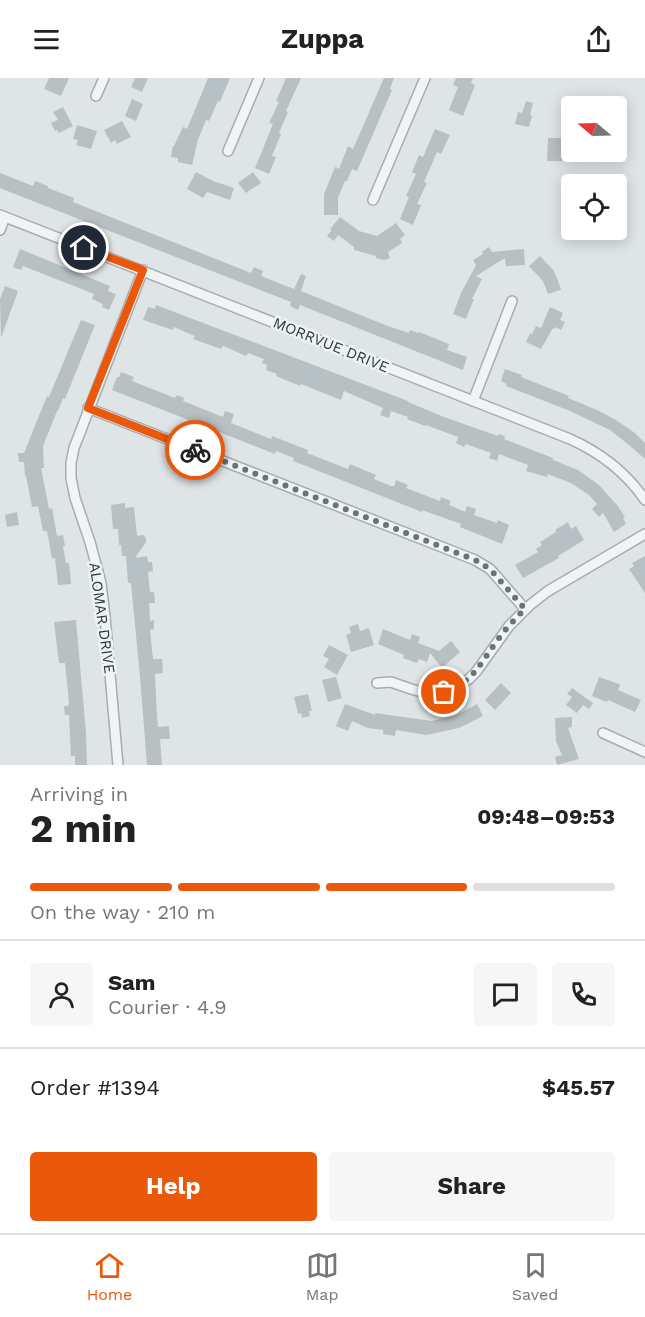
<!DOCTYPE html>
<html lang="en">
<head>
<meta charset="utf-8">
<style>
  :root { --surface:#fff; --page:#f6f6f6; --text:#222; --muted:#767676; --line:#e0e0e0; --accent:#ea580c }
  body { margin:0; font-family:"Work Sans",sans-serif; background:var(--page); color:var(--text); height:100vh; display:flex; flex-direction:column; font-size:22px; white-space:nowrap }
  * { box-sizing:border-box; margin:0 }
  p { font-size:20px; color:var(--muted) }
  .icon { flex:none; width:33px; height:33px; fill:none; stroke:currentColor; stroke-width:2; stroke-linecap:round; stroke-linejoin:round }
  .map { position:relative; height:687px; overflow:hidden }
  .panel { display:flex; flex-direction:column; background:var(--surface); flex:1 }
  .panel>* { flex:none }
  .needle { width:39px; rotate:289deg }
  .controls { position:absolute; left:561px; top:18px; display:grid; gap:12px }
  .controls a { display:grid; place-items:center; width:66px; height:66px; border-radius:6px; background:var(--surface); box-shadow:0 3px 15px #0003; font-size:30px }
  .pin { position:absolute; display:grid; place-items:center; width:51px; height:51px; color:#fff; margin:-26px; border:3px solid #fff; border-radius:50%; box-shadow:0 2px 6px #0007 }
  .courier { position:absolute; display:grid; place-items:center; width:60px; height:60px; margin:-30px; border:4px solid #ea580c; border-radius:50%; background:#fff; color:#222; box-shadow:0 2px 8px #0007 }
  .headline em { font-style:normal; font-weight:700 }
  .headline div { display:flex; flex-direction:column-reverse }
  .headline { display:flex; align-items:center; justify-content:space-between; height:102px; padding:0 30px }
  h1 { font-size:39px; font-weight:700; line-height:45px }
  .bar { display:grid; grid-template-columns:repeat(4,1fr); gap:9px 6px; align-content:center; height:72px; padding:0 30px }
  .bar i { height:8px; border-radius:4px; background:var(--line) }
  .bar .active { background:var(--accent) }
  .bar p { grid-column:span 4 }
  .line { display:flex; align-items:center; gap:15px; padding:0 30px; border-top:2px solid var(--line) }
  .line div { flex:1 }
  .round { display:grid; place-items:center; flex:none; width:63px; height:63px; border-radius:6px; background:var(--page) }
  .cta { display:flex; gap:12px; margin-top:auto; padding:12px 30px }
  .cta a { flex:1; height:69px; border-radius:6px; background:var(--accent); color:#fff; font-size:24px; font-weight:700; line-height:69px; text-align:center }
  .cta a+a { background:var(--page); color:var(--text) }
  header { display:flex; justify-content:space-between; align-items:center; height:78px; padding:0 30px; background:var(--surface); font-size:27px; font-weight:700 }
  .dock { display:flex; justify-content:space-around; align-items:center; height:84px; border-top:2px solid var(--line); background:var(--surface); font-size:16px; color:var(--muted) }
  .dock a { display:grid; justify-items:center; gap:3px }
  .dock .active { color:var(--accent) }
  .map>svg:first-child { display:block }
  .building { fill:#b7c0c3 }
  .lines { fill:none; stroke-linecap:round; stroke-linejoin:round }
  .minor-casing { stroke:#a5adb0; stroke-width:12 }
  .minor { stroke:#f1f4f5; stroke-width:9 }
  .done { stroke:#697478; stroke-width:6; stroke-dasharray:0 10.8 }
  .route { stroke:#ea580c; stroke-width:8 }
  .labels { text-anchor:middle; dominant-baseline:central; stroke-width:5; stroke-linejoin:round; paint-order:stroke }
  .street-label { font-size:15px; fill:#2a373c; stroke:#eef3f4 }
</style>
</head>
<body>
<header><svg class="icon" aria-label="menu" viewBox="0 0 24 24"><path d="M4 6h16M4 12h16M4 18h16"/></svg>Zuppa<svg class="icon" aria-label="share" viewBox="0 0 24 24"><path d="M12 15V3M7 8l5-5 5 5M5 13v7h14v-7"/></svg></header>
<div class="map">
<svg width="645" height="687" viewBox="0 0 645 687">
  <rect width="100%" height="100%" fill="#dfe5e7"/>
  <g class="building">
    <path d="M49,0h20l-8,18 -17,-7z"/>
    <path d="M135,0h13l-6,14 -11,-5z"/>
    <path d="M208,0h22l-10,24 -2,-1 -9,20 -3,-1 -8,20 -6,25 -14,-3v-4l-7,-1 2,-11h1l9,-19 4,2z"/>
    <path d="M286,0h15l-15,33 2,1 -9,21 2,1 -9,22 4,1 -7,17 -14,-6 18,-44 -4,-1 10,-21 -3,-1z"/>
    <path d="M384,0h10l-4,11 2,1 -35,81 -5,-2 -5,12h-2l-7,17v17h-14v-21l11,-27 4,2 9,-23 5,3z"/>
    <path d="M456,0h17l-2,5 4,2 -12,31 -14,-6 9,-23 -5,-2z"/>
    <path d="M132,21l11,5 -7,17 -11,-5z"/>
    <path d="M526,23l7,2 -3,12 2,1 -3,11 -14,-3 3,-12 4,1z"/>
    <path d="M63,29l10,19 -14,7 -2,-3 -2,1 -4,-8 7,-3 -5,-8z"/>
    <path d="M122,43l9,16 -14,7 -2,-4 -4,3 -7,-13z"/>
    <path d="M77,47l20,6 -6,18 -15,-4 2,-5 -5,-1z"/>
    <path d="M435,51l15,6 -9,19 -4,-2 -13,30 3,1 -10,21 4,1 -8,20 -13,-6 9,-22 -3,-1 10,-22 -4,-2 7,-17 4,2z"/>
    <path d="M548,60h17l-1,23h-17z"/>
    <path d="M196,94l17,9 21,7 -4,12 -23,-8 -4,6 -16,-9z"/>
    <path d="M253,94l8,11 -15,10 -8,-10z"/>
    <path d="M0,95l33,13 2,-5 13,5v2l26,10 -1,4 178,71 3,-6 9,4 -2,5 33,13 7,-15 5,2 -5,15 84,34 24,8 1,-3 8,3 1,-1 30,12 -2,6 20,7 -4,13 -163,-65 -2,5 -8,-4 1,-4 -271,-106 -20,-8z"/>
    <path d="M340,139l19,14 18,5 19,-13 9,12 -5,4 2,4 -14,9 2,6 -6,2 -8,-2v-2l-22,-6v-3l-16,-12 -4,6 -7,-5 5,-6 -2,-1z"/>
    <path d="M489,169l3,5 32,-3 1,16 -19,1 -1,-8 -29,18 6,3 -10,20h2l-8,20 -13,-5 8,-21 15,-28 -3,-5 10,-6 -1,-2z"/>
    <path d="M20,171l90,37 -2,5 8,3 -7,16 -7,-3 1,-3 -11,-5 2,-5 -71,-28 -2,4 -8,-3z"/>
    <path d="M540,178l14,15 7,18 -1,1 -12,4 -5,-13 -14,-15z"/>
    <path d="M5,208l13,5 -17,47 -1,-39z"/>
    <path d="M156,227l252,96v1l36,15 54,19 1,-2 6,2 -1,3 49,19v2l25,10 21,15 18,20 8,12 -2,1 3,6 -12,8 -11,-19 -4,4 -7,-8 5,-5 -8,-9 -18,-12 -23,-9 -1,3 -21,-6 2,-6 -29,-11 -2,7 -8,-3 2,-5 -25,-9 -2,3 -8,-4 2,-6 -32,-12 -1,1 -18,-7 1,-2 -17,-6 -2,7 -9,-3 3,-7 -39,-17 -3,9 -40,-16 -1,2 -24,-10 1,-2 -11,-4 1,-5 -5,-2 2,-4 -16,-6 -2,3 -23,-10 -2,3 -28,-10 2,-3 -21,-9 -1,3 -30,-10 5,-13 7,2z"/>
    <path d="M550,229l13,6 -3,7 5,2 -4,8 -6,-3v2l-2,-1 -12,21 -15,-7 4,-9 2,1 4,-8 5,2z"/>
    <path d="M81,242l14,5 -30,74 -2,-1 -5,13h-1l-14,35 1,22h-3l8,41 3,-1 5,28 6,-1 2,11h-2l3,17h3l2,21 -13,1 -3,-27 -3,1 -5,-28h-4l-5,-25 -6,1 -6,-31h-1l-1,-14h-5l-1,-9h6l23,-57 2,1z"/>
    <path d="M505,291l17,6 -1,2 48,19 -1,2 29,12 19,10 19,13 10,10v16l-16,-14 -19,-15 -40,-19 -64,-25 1,-2 -6,-3z"/>
    <path d="M121,294l13,5 -2,4 43,17 2,-3 7,3 -1,3 40,16 2,-6 9,3 -3,9 40,16 1,-3 36,14 -1,3 41,16 2,-5 26,11 -2,4 17,7h3l2,-6 12,5 -2,3 34,13 1,-4 10,4 -2,4 16,7 2,-6 9,3 -2,6 23,8 1,-3 11,5 -7,19 -42,-17 1,-3 -39,-14v2l-111,-44 -18,-7 1,-3 -18,-7 -1,3 -163,-64 5,-13h2z"/>
    <path d="M125,425v5l9,-1 3,29 6,-1 3,3v4l-11,16 12,-2 1,6h4l1,9 -5,1 2,20h4l1,11h-6l1,18 4,-1v9l-4,1 3,29h9l1,14 -8,1 2,42 1,11 11,-1 1,13h-10l2,26h-15l-7,-88 -9,-94h-3l-2,-27h-4l-1,-11h-2l-1,-16h-5l-2,-24z"/>
    <path d="M17,434l2,13 -12,2 -2,-12z"/>
    <path d="M568,444l3,7 5,-3 8,14 -26,16 1,2 -36,20 -8,-13 23,-13 -2,-3 6,-4 -2,-3 16,-10 -1,-2z"/>
    <path d="M645,478v37l-16,-24 5,-3 -2,-3z"/>
    <path d="M76,542l10,113 1,32h-12v-9h-4l-2,-41h-4l-1,-9h4l1,-3 -4,-40h-6l-5,-41z"/>
    <path d="M358,546l2,7 9,-3 5,17 -23,7 -5,-17 5,-2 -2,-6z"/>
    <path d="M383,551l27,11 2,-6 8,3 -2,6 21,8 12,-10 9,11 -18,16 -12,-15 -3,9 -8,-3 -2,4 -14,-5 1,-3 -26,-11z"/>
    <path d="M329,567l19,10 -11,20 -13,-8 5,-8 -6,-3z"/>
    <path d="M336,599l6,21 -14,4 -6,-22z"/>
    <path d="M599,599l20,7 1,1 -2,5 23,10 -6,12 -27,-12 -1,2 -15,-6z"/>
    <path d="M501,605l10,10 -16,17 -10,-10z"/>
    <path d="M572,610l21,15 -4,6 -6,-4 -6,8 -11,-8 6,-8 -5,-3z"/>
    <path d="M308,616l4,17h-3l1,5 -8,2 -1,-5 -3,1 -4,-17z"/>
    <path d="M345,626l30,11v-2l57,8 25,-6 20,-11 6,12 -24,12 -33,7 -30,-5 -1,6 -12,-2v-4l-15,-2 -16,-7 -4,10 -12,-5z"/>
    <path d="M572,639v10l-4,1 11,31 -22,6 -2,-8 7,-2 -6,-14 -1,-23z"/>
  </g>
  <g class="lines">
    <g class="minor-casing">
      <g id="minor">
        <path d="M96,18l8,-18"/>
        <path d="M228,73l31,-73"/>
        <path d="M373,122l52,-122"/>
        <path d="M0,137l570,224c31,14 56,33 75,61"/>
        <path d="M0,152l5,-13"/>
        <path d="M473,323l39,-100"/>
        <path d="M88,330l387,152 15,9 35,40"/>
        <path d="M377,605l14,-1 20,7 14,4 19,-1 13,-5 12,-8 7,-7 33,-46 21,-21 18,-14 97,-57"/>
        <path d="M603,655l42,19"/>
        <path d="M118,687l-13,-148 -4,-34 -11,-41 -15,-44 -4,-20v-15l3,-15 69,-178"/>
      </g>
    </g>
    <use href="#minor" class="minor"/>
  </g>
  <g class="lines">
    <path class="done" d="M195,372l280,110 15,9 35,40c-10,10 -20,20 -28,32 -19,25 -22,39 -53,51"/>
    <path class="route" d="M84,170l59,22 -55,138 107,42"/>
  </g>
  <g class="labels">
    <g class="street-label">
      <text transform="translate(331 267) rotate(22)">MORRVUE DRIVE</text>
      <text transform="translate(102 540) rotate(82)">ALOMAR DRIVE</text>
    </g>
  </g>
</svg>
<div class="controls">
<a><svg class="needle" viewBox="-14 -14 28 28"><path d="M0-13l5 13h-10z" fill="#e53935"/><path d="M0 13l5-13h-10z" fill="#767676"/></svg></a>
<a><svg class="icon" aria-label="locate" viewBox="0 0 24 24"><circle cx="12" cy="12" r="6"/><path d="M12 2v4M12 18v4M2 12h4M18 12h4"/></svg></a>
</div>
<div class="pin" style="left:444px;top:614px;background:#ea580c"><svg class="icon" aria-label="bag" viewBox="0 0 24 24"><path d="M5 8h14l-1 12H6zM9 8a3 3 0 0 1 6 0"/></svg></div>
<div class="pin" style="left:84px;top:170px;background:#1f2937"><svg class="icon" aria-label="home" viewBox="0 0 24 24"><path d="M3 11l9-7 9 7M6 9v11h12V9"/></svg></div>
<div class="courier" style="left:195px;top:372px"><svg class="icon" aria-label="bike" viewBox="0 0 24 24"><circle cx="6" cy="16" r="4"/><circle cx="18" cy="16" r="4"/><path d="M6 16l4-8h5l3 8M10 8l3 8H6M13 5h3"/></svg></div>
</div>
<section class="panel">
<div class="headline"><div><h1>2 min</h1><p>Arriving in</p></div><em>09:48–09:53</em></div>
<div class="bar"><i class="active"></i><i class="active"></i><i class="active"></i><i></i><p>On the way · 210 m</p></div>
<div class="line" style="height:108px"><a class="round"><svg class="icon" aria-label="person" viewBox="0 0 24 24"><circle cx="12" cy="8" r="4"/><path d="M4 21q1-7 8-7t8 7"/></svg></a><div><b>Sam</b><p>Courier · 4.9</p></div><a class="round"><svg class="icon" aria-label="chat" viewBox="0 0 24 24"><path d="M4 5h16v11H9l-5 4z"/></svg></a><a class="round"><svg class="icon" aria-label="phone" viewBox="0 0 24 24"><path d="M5 4h4l2 5-3 2q2 4 5 5l2-3 5 2v4C11 20 4 13 5 4z"/></svg></a></div>
<div class="line" style="height:78px"><div>Order #1394</div><b>$45.57</b></div>
<div class="cta"><a>Help</a><a>Share</a></div>
</section>
<nav class="dock">
<a class="active"><svg class="icon" aria-label="home" viewBox="0 0 24 24"><path d="M3 11l9-7 9 7M6 9v11h12V9"/></svg>Home</a>
<a><svg class="icon" aria-label="map" viewBox="0 0 24 24"><path d="M3 6l6-2 6 2 6-2v14l-6 2-6-2-6 2zM9 4v14M15 6v14"/></svg>Map</a>
<a><svg class="icon" aria-label="saved" viewBox="0 0 24 24"><path d="M7 4h10v16l-5-4-5 4z"/></svg>Saved</a>
</nav>
</body>
</html>
